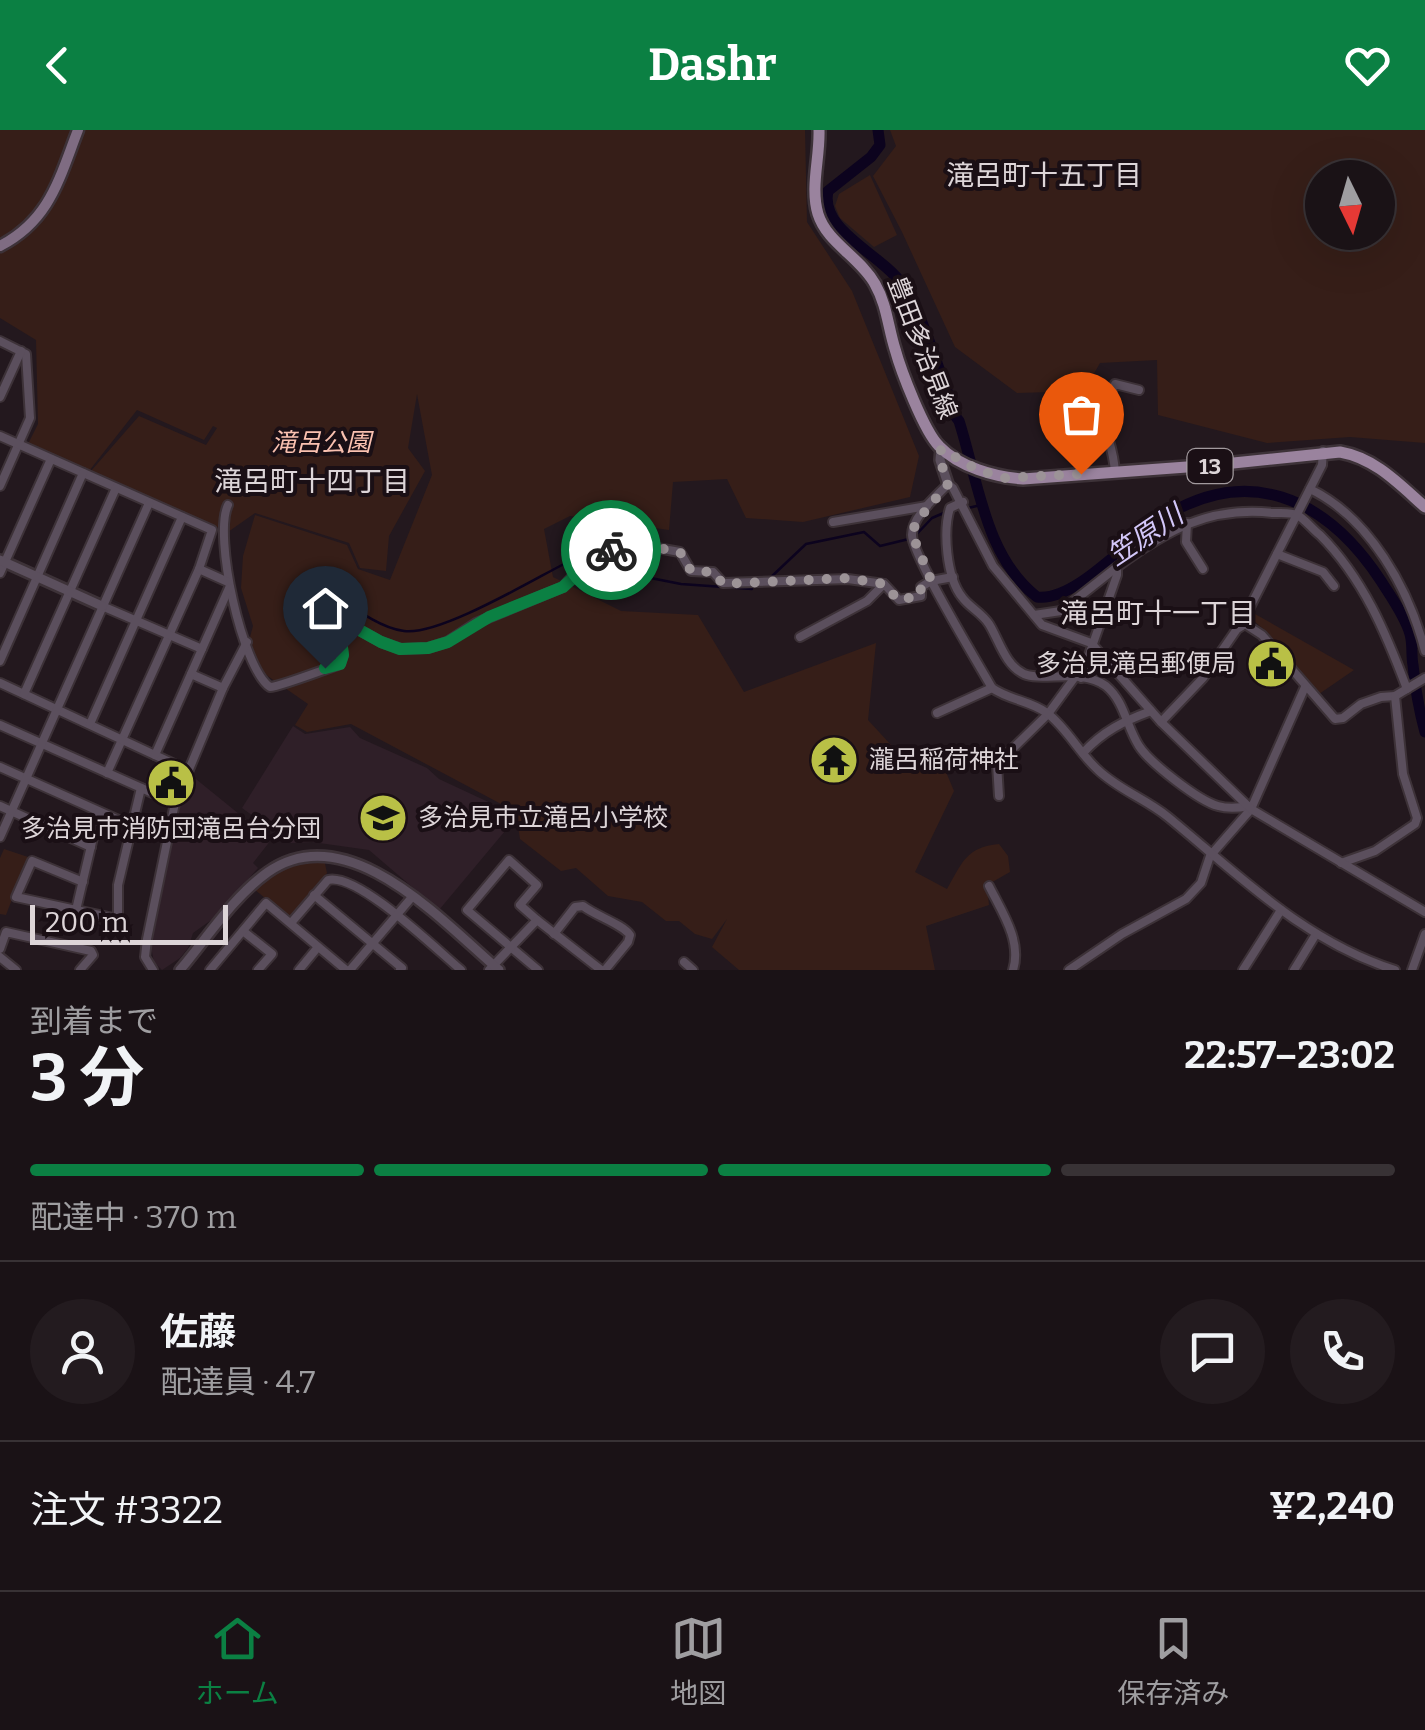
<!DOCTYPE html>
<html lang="ja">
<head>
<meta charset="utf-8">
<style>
  :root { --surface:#1a1216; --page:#231b1f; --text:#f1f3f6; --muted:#9f9ea1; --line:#383235; --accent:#0b8043 }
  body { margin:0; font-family:Bitter,"Noto Sans JP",serif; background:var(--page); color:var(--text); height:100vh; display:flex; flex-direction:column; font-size:38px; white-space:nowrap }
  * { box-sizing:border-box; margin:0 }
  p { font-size:32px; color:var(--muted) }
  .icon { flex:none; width:55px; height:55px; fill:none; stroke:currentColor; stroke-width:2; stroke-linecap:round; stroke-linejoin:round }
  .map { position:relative; height:840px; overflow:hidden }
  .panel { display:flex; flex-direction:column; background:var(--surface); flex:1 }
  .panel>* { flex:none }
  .needle { width:65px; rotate:175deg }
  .buttons { position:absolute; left:1305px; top:30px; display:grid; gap:20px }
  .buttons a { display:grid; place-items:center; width:90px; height:90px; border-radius:50%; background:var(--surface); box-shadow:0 10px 40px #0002,0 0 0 2px var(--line); font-size:50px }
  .scale { position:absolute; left:30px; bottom:25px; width:198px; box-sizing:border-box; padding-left:10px; border:5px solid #ddd5d8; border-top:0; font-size:28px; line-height:35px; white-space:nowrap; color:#ddd5d8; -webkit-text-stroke:8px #1a0f15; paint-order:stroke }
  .pin { position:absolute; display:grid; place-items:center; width:85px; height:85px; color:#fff; margin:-102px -42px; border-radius:50% 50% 50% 0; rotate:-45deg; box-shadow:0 0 10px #0007 }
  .pin .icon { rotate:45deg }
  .courier { position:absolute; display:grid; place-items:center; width:100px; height:100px; margin:-50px; border:8px solid #0b8043; border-radius:50%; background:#fff; color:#222; box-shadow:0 2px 12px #0007 }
  .head em { font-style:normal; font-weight:700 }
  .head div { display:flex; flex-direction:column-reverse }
  .head { display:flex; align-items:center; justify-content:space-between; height:170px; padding:0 30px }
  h1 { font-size:65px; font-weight:700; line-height:75px }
  .bar { display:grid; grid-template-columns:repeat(4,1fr); gap:15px 10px; align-content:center; height:120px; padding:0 30px }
  .bar i { height:12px; border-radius:8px; background:var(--line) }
  .bar .on { background:var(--accent) }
  .bar p { grid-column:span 4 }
  .line { display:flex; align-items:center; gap:25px; padding:0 30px; border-top:2px solid var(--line) }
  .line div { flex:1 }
  .round { display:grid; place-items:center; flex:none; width:105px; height:105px; border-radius:52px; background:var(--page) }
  header { display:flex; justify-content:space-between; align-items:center; height:130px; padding:0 30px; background:var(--accent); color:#fff; font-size:45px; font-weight:700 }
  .dock { display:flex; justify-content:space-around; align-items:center; height:140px; border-top:2px solid var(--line); background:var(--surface); font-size:28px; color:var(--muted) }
  .dock a { display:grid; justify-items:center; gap:5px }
  .dock .on { color:var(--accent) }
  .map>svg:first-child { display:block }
  .built { fill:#2f1f28 }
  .green { fill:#361e18; fill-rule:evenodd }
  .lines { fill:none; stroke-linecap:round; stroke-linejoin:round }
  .stream { stroke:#0c031e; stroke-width:2.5 }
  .river { stroke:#0c031e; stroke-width:11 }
  .minor-casing { stroke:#3d3238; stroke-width:12 }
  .tertiary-casing { stroke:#3d3238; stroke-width:14 }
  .secondary-casing { stroke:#3d3238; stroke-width:15 }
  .primary-casing { stroke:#3d3238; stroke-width:16 }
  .minor { stroke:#5b4f5d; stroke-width:8 }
  .tertiary { stroke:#5b4f5d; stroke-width:9 }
  .secondary { stroke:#7f6c82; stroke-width:10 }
  .primary { stroke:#9a839e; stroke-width:11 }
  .done { stroke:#9c9397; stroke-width:10; stroke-dasharray:0 18 }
  .route { stroke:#0b8043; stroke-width:12 }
  .labels { text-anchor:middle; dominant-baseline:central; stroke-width:8; stroke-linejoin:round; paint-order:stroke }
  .shield { fill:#1a0f15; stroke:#a29a9e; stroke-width:2.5 }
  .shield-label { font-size:22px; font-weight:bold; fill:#ddd5d8 }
  .street-label { font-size:25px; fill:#ddd5d8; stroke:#1a0f15 }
  .park-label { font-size:25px; font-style:italic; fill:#fac1b0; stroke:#1a0f15 }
  .poi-label { font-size:25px; fill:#ddd5d8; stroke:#1a0f15; text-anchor:start }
  .neighbourhood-label { font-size:28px; fill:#ddd5d8; stroke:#1a0f15 }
  .water-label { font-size:28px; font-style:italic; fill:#d3c7f9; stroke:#1a0f15 }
</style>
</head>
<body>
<header><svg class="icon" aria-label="back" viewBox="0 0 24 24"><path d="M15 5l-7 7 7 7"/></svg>Dashr<svg class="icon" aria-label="heart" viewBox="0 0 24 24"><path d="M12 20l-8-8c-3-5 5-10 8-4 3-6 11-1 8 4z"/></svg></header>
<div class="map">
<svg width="1425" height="840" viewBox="0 0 1425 840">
  <rect width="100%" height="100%" fill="#23181e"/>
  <g class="built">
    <path d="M293,596l12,8 45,-7 10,11 67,30 12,11 58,27 11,6 2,13 -71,85 -70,-60 -57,-8 -21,1 -49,-35z"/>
    <path d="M191,645l80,65 -18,23 5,5 -44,50 -21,15 -5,15 -8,10 -18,12 -8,-8 -3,-15 29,-141z"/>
  </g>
  <g class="green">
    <path d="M0,0h805l2,92 45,69 67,165 -9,41 -107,25 -57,-4 -19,-39 -54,3 -4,48 -99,-14 -26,13 9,48 68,34 77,4 46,77 132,-49 -8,77 35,38 33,-10 18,43 -39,81 32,17c15,-26 19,-42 52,-45l9,12 2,16 -23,13 2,20 -63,21 9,44h-196l-27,-23 15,-28 -15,20 -17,-5 -16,-13h-13l-24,-19 -34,-6 -32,-28 -15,3 -41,-32 -4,-27 -165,-88 -44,8 -12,-7 13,-21 -49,-34 -9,-33 3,-11 -12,-38 2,-32 12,-41 92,30 11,24 32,11 42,-105 -15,-81 -9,54 17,23 -36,65 -3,35 -26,-3 -11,-25 -94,-30 -27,19 -137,-61 48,-55 67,29 11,-17 -4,-2 -9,14 -67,-30 -48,61 -62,-25 11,-22 -2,-84 -36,-22z"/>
    <path d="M890,0h535v313l-75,-6 -83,6 -109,-28 -1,-55 -57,3 -16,28 -67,2 -62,-46 -53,-115 -29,-56 23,-30zM1322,48h56v54h-56z"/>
    <path d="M870,45l27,60 -23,12 -34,-29 -5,-12 4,-12z"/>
    <path d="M1255,484l99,56 -35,24 -51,-61 -13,-11z"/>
    <path d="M4,719l24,8 -22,58 -6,-1v-56z"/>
    <path d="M324,729l3,14 -35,43h-5l-33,-27c20,-20 43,-28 70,-30z"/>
  </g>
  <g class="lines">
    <g class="stream">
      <path d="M968,378l13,-3"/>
      <path d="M590,436l91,18 71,5"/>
      <path d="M770,448l36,-34 58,-12 16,14 33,-8 19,-20 14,-6"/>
      <path d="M322,456c24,15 53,41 82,45 34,5 125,-49 158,-66l14,-1"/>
    </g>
    <path class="river" d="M878,0l2,15 -9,12 -43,34c-9,39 53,63 74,93 20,28 35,82 48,115l3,14 6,8c19,59 26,136 78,176 37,5 89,-55 119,-75 90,-61 170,-25 225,59 10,16 24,35 29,53 3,10 1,21 3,31 2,22 6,45 12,67"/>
    <g class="minor-casing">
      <g id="minor">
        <path d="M0,211l26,13 4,64 -30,68"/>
        <path d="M0,267l21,-46"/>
        <path d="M0,306l212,94 -13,39 -92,204"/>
        <path d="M1115,342c-3,-42 -22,-46 0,-88l24,6"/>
        <path d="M1310,359c60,29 99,100 115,162"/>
        <path d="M963,372l-13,6c-7,22 -4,69 12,89 7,10 20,16 27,27 10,16 16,41 35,50 18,8 58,-6 82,12 19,16 20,40 33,60 11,17 60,55 79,60 10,3 21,2 31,0"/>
        <path d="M228,375c-15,30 14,163 42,182 8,0 59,-19 70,-23l3,-9 -4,-30 6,-3 36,20 20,7 27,-1 19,-6 29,-19 87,-36 35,-39 23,5 36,-5 23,4 11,19 22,1 10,11 125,-4 36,5 15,16 22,-4v-9l10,-6 22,-4"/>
        <path d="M833,392l94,-16"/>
        <path d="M1187,393l-1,19 17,27"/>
        <path d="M1277,424l46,18 11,14"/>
        <path d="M199,439l29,13"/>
        <path d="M0,443l51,-114"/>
        <path d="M102,476l100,43"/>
        <path d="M1034,485l27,-4 56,-44"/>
        <path d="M1245,494l17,11 73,84 8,-1 18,-14 20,-7 14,-1 30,-18"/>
        <path d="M800,507l67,-36 17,-17"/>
        <path d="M0,531l83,-188"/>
        <path d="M191,544l32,14"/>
        <path d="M1081,548l36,-103v-8c50,-37 92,-61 156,-54 7,0 18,-1 24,2 7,3 16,15 23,20 43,43 66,98 87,154"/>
        <path d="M0,553l187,87"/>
        <path d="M24,564l92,-206"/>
        <path d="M937,583l55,-25"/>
        <path d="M1161,592l42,-44 34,-49 8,-5 5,-17 72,-142 1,-14"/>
        <path d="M90,594l92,-207"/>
        <path d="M0,595l175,78"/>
        <path d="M1083,623c20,-22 41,-32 68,-42"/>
        <path d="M155,625l74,-167"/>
        <path d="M0,637l132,59"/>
        <path d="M999,666l-2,-32 51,-50 27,-37"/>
        <path d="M0,676l91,41"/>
        <path d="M0,707l149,-334"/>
        <path d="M1341,733l34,-12 40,-27 2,-6 -14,-44 -8,-78"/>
        <path d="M83,752l-51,-21 -16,36 102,22v-34l23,-97"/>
        <path d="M989,756c13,26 33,55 24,84"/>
        <path d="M314,765l88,73 -2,2"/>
        <path d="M76,780l23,-98"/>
        <path d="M537,790l-17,-15 17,-20 -28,-25 -42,50 71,60"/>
        <path d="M291,793l37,-43c29,-8 108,69 133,90"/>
        <path d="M243,801l29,23 -14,16"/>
        <path d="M554,804l21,-27 8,-1c13,10 39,18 47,29l-2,7 -23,28"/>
        <path d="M0,819l6,-17 85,19 2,4 -13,15"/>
        <path d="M0,827l16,13"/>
        <path d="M684,832l9,8"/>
        <path d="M153,840l-8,-13 2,-18 28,-136 48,-115 24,-46"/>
        <path d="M210,840l56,-67 80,67"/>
        <path d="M299,840l19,-23"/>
        <path d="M350,840l62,-73"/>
        <path d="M489,840l48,-50 64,50"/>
        <path d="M1069,840l53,-36 64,-35 15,-16 9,-27 41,-47 54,-122"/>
        <path d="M1243,840l38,-60"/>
        <path d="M1294,840l22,-36"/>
        <path d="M1395,840c-91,-29 -155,-94 -227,-153 -22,-18 -49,-27 -70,-47 -19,-17 -31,-42 -51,-57 -16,-12 -38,-13 -55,-25 -14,-25 -80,-133 -80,-153 0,-19 24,-38 36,-51l5,4 40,78 49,59 49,18 70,79 90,87 174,103"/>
        <path d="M1412,840l13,-36"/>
      </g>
    </g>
    <g class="tertiary-casing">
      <g id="tertiary">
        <path d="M941,319l-1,11 8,24"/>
        <path d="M0,430l102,46"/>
        <path d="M180,840c27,-32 54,-74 88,-98 80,-56 175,50 231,98"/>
      </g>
    </g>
    <g class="secondary-casing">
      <path id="secondary" d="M0,116c50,-26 59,-67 78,-116"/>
    </g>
    <g class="primary-casing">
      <path id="primary" d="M819,0c1,28 -9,57 -1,84 9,29 42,43 57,70 12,21 13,43 20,65 6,22 29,82 44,97 20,21 56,31 84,33l191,-14 126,-13c35,6 59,32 85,55"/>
    </g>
    <use href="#minor" class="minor"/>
    <use href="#tertiary" class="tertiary"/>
    <use href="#secondary" class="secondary"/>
    <use href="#primary" class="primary"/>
  </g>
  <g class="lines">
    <path class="done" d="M611,420l10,4 37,-6 22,4 11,19 22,1 10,12 125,-6 36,6 14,16 22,-4 1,-9 10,-7 -19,-46 4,-12 32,-38 -8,-24 1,-11 37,21 26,8 77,-4"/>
    <path class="route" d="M325,538l15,-4 3,-9 -4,-31 6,-2 36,20 19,7 28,-1 20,-6 41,-25 74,-30 21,-19 9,-18h18"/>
  </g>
  <defs>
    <g id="civic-disc" transform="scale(2.5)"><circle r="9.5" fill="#b9c046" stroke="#1a0f15"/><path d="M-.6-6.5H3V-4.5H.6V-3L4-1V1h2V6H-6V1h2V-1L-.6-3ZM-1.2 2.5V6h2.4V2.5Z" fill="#111"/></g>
    <g id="temple-disc" transform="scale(2.5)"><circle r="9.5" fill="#b9c046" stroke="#1a0f15"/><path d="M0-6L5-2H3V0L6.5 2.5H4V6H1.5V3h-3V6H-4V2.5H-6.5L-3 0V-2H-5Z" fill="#111"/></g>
    <g id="school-disc" transform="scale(2.5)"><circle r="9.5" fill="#b9c046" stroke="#1a0f15"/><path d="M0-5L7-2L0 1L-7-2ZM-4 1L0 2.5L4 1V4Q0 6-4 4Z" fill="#111"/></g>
  </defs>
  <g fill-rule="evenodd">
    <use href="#civic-disc" x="1271" y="534"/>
    <use href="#temple-disc" x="834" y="630"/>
    <use href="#civic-disc" x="171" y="653"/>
    <use href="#school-disc" x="383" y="688"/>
  </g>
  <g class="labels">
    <rect class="shield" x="1187.5" y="319" width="45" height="34" rx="8"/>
    <g class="shield-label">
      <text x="1210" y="336">13</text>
    </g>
    <g class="street-label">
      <text transform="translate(922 218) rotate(69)">豊田多治見線</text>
    </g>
    <g class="park-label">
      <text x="321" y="313">滝呂公園</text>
    </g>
    <g class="poi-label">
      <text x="1236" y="534" text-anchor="end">多治見滝呂郵便局</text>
      <text x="869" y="630">瀧呂稲荷神社</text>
      <text x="418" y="688">多治見市立滝呂小学校</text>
      <text x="171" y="699" text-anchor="middle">多治見市消防団滝呂台分団</text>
    </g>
    <g class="neighbourhood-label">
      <text x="1044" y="45">滝呂町十五丁目</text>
      <text x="312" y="351">滝呂町十四丁目</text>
      <text x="1158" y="483">滝呂町十一丁目</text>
    </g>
    <g class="water-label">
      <text transform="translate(1145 405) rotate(-34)">笠原川</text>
    </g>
  </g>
</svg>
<div class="buttons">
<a><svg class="needle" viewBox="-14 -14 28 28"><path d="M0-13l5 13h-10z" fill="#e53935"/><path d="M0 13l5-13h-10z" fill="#9f9ea1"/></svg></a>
</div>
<div class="scale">200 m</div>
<div class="pin" style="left:1081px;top:344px;background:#ea580c"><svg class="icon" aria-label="bag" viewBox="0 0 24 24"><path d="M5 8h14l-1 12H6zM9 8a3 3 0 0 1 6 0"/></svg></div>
<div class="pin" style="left:325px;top:538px;background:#1f2937"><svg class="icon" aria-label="home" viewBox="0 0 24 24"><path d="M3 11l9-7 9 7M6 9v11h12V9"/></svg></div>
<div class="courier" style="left:611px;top:420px"><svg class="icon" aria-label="bike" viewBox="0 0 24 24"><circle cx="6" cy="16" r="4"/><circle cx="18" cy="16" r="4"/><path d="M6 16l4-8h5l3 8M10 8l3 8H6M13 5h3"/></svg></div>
</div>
<section class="panel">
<div class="head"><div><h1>3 分</h1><p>到着まで</p></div><em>22:57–23:02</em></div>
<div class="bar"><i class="on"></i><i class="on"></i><i class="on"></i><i></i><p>配達中 · 370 m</p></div>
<div class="line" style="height:180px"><a class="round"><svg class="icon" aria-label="person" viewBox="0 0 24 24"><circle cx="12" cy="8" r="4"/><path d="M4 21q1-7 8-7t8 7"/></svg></a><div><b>佐藤</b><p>配達員 · 4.7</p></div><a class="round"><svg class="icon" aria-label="chat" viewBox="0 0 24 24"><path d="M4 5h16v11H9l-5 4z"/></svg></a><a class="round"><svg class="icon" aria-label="phone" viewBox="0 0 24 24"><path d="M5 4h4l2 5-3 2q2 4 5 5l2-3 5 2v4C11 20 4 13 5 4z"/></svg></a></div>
<div class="line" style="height:130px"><div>注文 #3322</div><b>¥2,240</b></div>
</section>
<nav class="dock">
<a class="on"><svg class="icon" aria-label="home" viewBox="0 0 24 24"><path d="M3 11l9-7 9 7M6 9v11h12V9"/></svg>ホーム</a>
<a><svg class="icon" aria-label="map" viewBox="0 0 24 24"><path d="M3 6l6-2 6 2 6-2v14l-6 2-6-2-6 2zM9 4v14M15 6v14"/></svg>地図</a>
<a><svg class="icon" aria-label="saved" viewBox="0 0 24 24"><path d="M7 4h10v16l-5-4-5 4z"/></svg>保存済み</a>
</nav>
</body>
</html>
